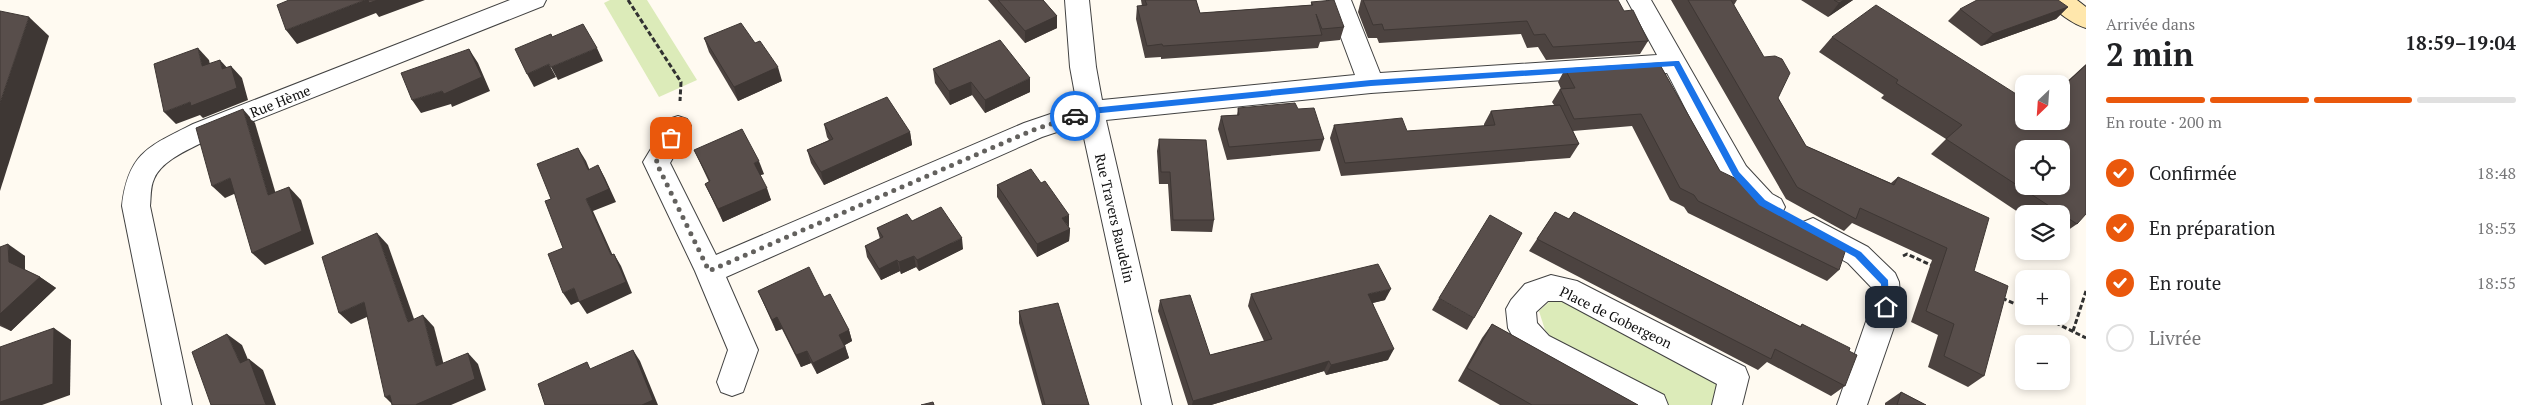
<!DOCTYPE html>
<html lang="fr">
<head>
<meta charset="utf-8">
<style>
  :root { --surface:#fff; --page:#f6f6f6; --text:#202124; --muted:#757577; --line:#e0e0e0; --accent:#ea580c }
  body { margin:0; font-family:"PT Serif",serif; background:var(--page); color:var(--text); height:100vh; display:flex; flex-direction:column; font-size:19px; white-space:nowrap }
  * { box-sizing:border-box; margin:0 }
  p { font-size:16px; color:var(--muted) }
  .icon { flex:none; width:28px; height:28px; fill:none; stroke:currentColor; stroke-width:2; stroke-linecap:round; stroke-linejoin:round }
  .map { position:relative; flex:1; overflow:hidden }
  .panel { display:flex; flex-direction:column; background:var(--surface); width:450px }
  .panel>* { flex:none }
  .needle { width:32px; rotate:205deg }
  .controls { position:absolute; left:2015px; top:75px; display:grid; gap:10px }
  .controls a { display:grid; place-items:center; width:55px; height:55px; border-radius:10px; background:var(--surface); box-shadow:0 2px 8px #0003; font-size:25px }
  .pin { position:absolute; display:grid; place-items:center; width:42px; height:42px; color:#fff; margin:-21px; border-radius:10px; box-shadow:0 2px 8px #0006 }
  .courier { position:absolute; display:grid; place-items:center; width:50px; height:50px; margin:-25px; border:4px solid #1a73e8; border-radius:50%; background:#fff; color:#222; box-shadow:0 1px 6px #0007 }
  .head em { font-style:normal; font-weight:800 }
  .head div { display:flex; flex-direction:column-reverse }
  .head { display:flex; align-items:center; justify-content:space-between; height:85px; padding:0 20px }
  h1 { font-size:32px; font-weight:800; line-height:38px }
  .bar { display:grid; grid-template-columns:repeat(4,1fr); gap:8px 5px; align-content:center; height:60px; padding:0 20px }
  .bar i { height:6px; border-radius:4px; background:var(--line) }
  .bar .selected { background:var(--accent) }
  .bar p { grid-column:span 4 }
  ol { padding:0 20px; list-style:none }
  li { display:flex; align-items:center; gap:15px; height:55px }
  li p { margin-inline-start:auto }
  li .icon { padding:5px; border-radius:50%; background:var(--accent); color:#fff; stroke-width:4 }
  li:last-child { color:var(--muted) }
  li i { width:28px; height:28px; border:2px solid var(--line); border-radius:50% }
  main { display:flex; flex:1; min-height:0 }
  .map>svg:first-child { display:block }
  .green { fill:#dcebb9 }
  .lines { fill:none; stroke-linecap:round; stroke-linejoin:round }
  .street-casing { stroke:#424242; stroke-width:2 }
  .secondary-casing { stroke:#313131; stroke-width:2 }
  .path { stroke:#313131; stroke-width:3; stroke-dasharray:5 2.5; stroke-linecap:butt }
  .street { fill:#fff; fill-rule:evenodd }
  .secondary { fill:#ffe7ac; fill-rule:evenodd }
  .wall { fill:#4c4340 }
  .shaded-wall { fill:#3e3734 }
  .building { fill:#584e4b; stroke:#3e3734; fill-rule:evenodd }
  .route { fill:#1a73e8 }
  .done { stroke:#63615e; stroke-width:5; stroke-dasharray:0 9 }
  .labels { text-anchor:middle; dominant-baseline:central; stroke-width:5; stroke-linejoin:round; paint-order:stroke }
  .street-label { font-size:14px; fill:#0f0f0f; stroke:#fff }
</style>
</head>
<body>
<main>
<div class="map">
<svg width="2086" height="405" viewBox="0 0 2086 405">
  <rect width="100%" height="100%" fill="#fffaf1"/>
  <g class="green">
    <path d="M610,0h37l50,80 -38,17 -55,-94z"/>
    <path d="M1569,299l158,80 -10,26h-50l-103,-53 -19,-22 -6,-19 11,-10z"/>
  </g>
  <g class="lines">
    <g class="street-casing">
      <g id="street">
        <path d="M510,0h36l-3,6 -332,132c-18,10 -49,21 -57,41 -4,8 -3,19 -4,27l42,199h-30l-40,-199c6,-53 27,-60 71,-82z"/>
        <path d="M1065,0h24l7,67 6,33 253,-25 -28,-75h24l29,73 277,-18 -30,-55h24l95,166 26,28 9,5 4,8 -4,8c-11,4 -20,2 -29,-5 -33,-26 -64,-99 -85,-137l-296,20 -265,27 66,285h-30l-61,-281 -39,13 -316,140 32,73 -15,42 -11,4 -11,-4 -4,-10 11,-32 -33,-79 -52,-109 26,-43 9,-3 9,3 4,7 -21,37 46,92 308,-132 53,-18 -7,-38z"/>
        <path d="M1813,218l55,29 27,26 4,9 2,25 -34,98h-30l34,-98v-20l-23,-24 -45,-25 -4,-8 4,-8z"/>
        <path d="M1551,275l26,6 168,86 4,10 -7,28h-30l5,-21 -155,-83h-14l-12,11 1,11 12,13 115,59 4,10h-45l-96,-51 -14,-17 -5,-9 -2,-19 5,-9 14,-16z"/>
      </g>
    </g>
    <g class="secondary-casing">
      <path id="secondary" d="M2048,0h29l9,7v21c-13,-4 -31,-16 -38,-28z"/>
    </g>
    <g class="path">
      <path d="M628,0l53,82 -1,19"/>
      <path d="M1903,256l4,-2 26,12"/>
      <path d="M2002,298l22,10"/>
      <path d="M2042,316l44,22"/>
      <path d="M2073,331l13,-40"/>
    </g>
    <use href="#street" class="street"/>
    <use href="#secondary" class="secondary"/>
  </g>
  <g class="wall">
    <path d="M988,0h55l14,16v12l-32,15z"/>
    <path d="M1141,0h55l4,13 111,-8v-3l33,25 -4,13 -20,2 -2,6 -157,11v-2l-16,1 -9,-39 1,-13h5z"/>
    <path d="M1361,0l263,11 24,30 -8,13 -94,6 -8,-13 -11,1 -6,-14 -142,9 -2,-5h-9l-10,-26z"/>
    <path d="M1671,0h66l-3,5 44,93 28,48 85,37 7,-6 76,94 10,105 -16,11 -40,-20 10,-32 -27,-13 21,-62 -80,-37 -8,8 -58,-32z"/>
    <path d="M1801,0h52l-25,17z"/>
    <path d="M2068,7l-12,12 -75,27 -33,-25 12,-12z"/>
    <path d="M1832,37l192,84h37v-34l25,-23 -9,160 -16,11v-21h-37v2l-93,-62 15,-15 -65,-41 3,-3 -65,-43z"/>
    <path d="M704,38l51,5 27,38 -44,20 -29,-49z"/>
    <path d="M1659,63l61,108 42,29 77,70 -12,11 -139,-68 -4,-6 -14,-7 -38,-74 -59,5 6,13 -9,14 -229,18 -11,-38 4,-13 73,6 77,-5v-2l7,-13 63,-6 -2,-3 8,-13h1l-3,-7 7,-13z"/>
    <path d="M933,69l97,23 -45,21 -13,-18 -22,10 -15,-22z"/>
    <path d="M1238,108l60,1 26,30 -4,12 -93,9 -9,-31 3,-13 16,-1z"/>
    <path d="M824,124l86,8 2,13 -88,40 -13,-22 -4,-13 22,-10 -2,-3z"/>
    <path d="M1159,139l55,81 -2,12 -41,-1 -3,-47h-9l-2,-33z"/>
    <path d="M694,150l70,24 -4,1 11,25 -48,22 -18,-38 4,-2z"/>
    <path d="M1041,183l29,46 -1,12 -32,16 -40,-60v-12z"/>
    <path d="M1555,212l14,7 5,-7 226,114 2,-2 47,27 -4,35 -14,10 -64,-34 -9,8 -229,-119z"/>
    <path d="M912,221l51,28 -44,22 -3,-4 -15,7 -1,-3 -19,9 -14,-23 -2,-11 15,-7 -3,-11z"/>
    <path d="M0,247l25,9v14l15,7 16,11 -45,43 -11,-5z"/>
    <path d="M758,291l66,6 25,33 3,11 -7,4 4,13 -32,16 -6,-11 -10,4 -19,-38 -6,2z"/>
    <path d="M1251,294l134,6 -12,3 15,57 -62,15 -2,-4 -113,34h-23l-30,-94 2,-11 50,55 54,-14 -16,-35z"/>
    <path d="M1439,298l35,20 -7,12 -35,-20z"/>
    <path d="M1019,311l70,94h-47l-23,-82z"/>
    <path d="M1492,324l146,81h-138l-42,-24 24,-43z"/>
    <path d="M1901,392l25,13h-41v-2z"/>
  </g>
  <g class="shaded-wall">
    <path d="M365,0h60l-46,17 -3,-4 -79,31 -11,-14z"/>
    <path d="M1844,0h9l-25,17 11,-14z"/>
    <path d="M2068,7l-12,12 -75,27 12,-12z"/>
    <path d="M1057,16v12l-32,15v-12z"/>
    <path d="M29,17l20,19 -49,155v-88z"/>
    <path d="M198,48l11,12 4,18 -11,-12z"/>
    <path d="M597,48l6,13 -45,19 -7,-13z"/>
    <path d="M469,49l9,14 12,28 -38,16 -1,-3 -30,9 -9,-13 30,-9z"/>
    <path d="M220,60l11,12 -9,-3z"/>
    <path d="M549,64l7,13 -22,10 -7,-13z"/>
    <path d="M231,66l11,12 6,22 -45,18 -3,-3 -24,9 -12,-12 26,-10z"/>
    <path d="M778,67l4,14 -44,20 -4,-14z"/>
    <path d="M1030,78v14l-45,21v-13z"/>
    <path d="M971,82l1,13 -22,10 -1,-14z"/>
    <path d="M243,109l12,14 25,85 -12,-13z"/>
    <path d="M910,132l2,13 -88,40 -3,-13z"/>
    <path d="M578,148l8,13 9,22 -7,-13z"/>
    <path d="M759,161l5,13 -6,2 -4,-13z"/>
    <path d="M598,165l7,13 11,24 -23,9 25,56 -7,-12 -25,-56z"/>
    <path d="M230,178l13,12 -18,8 -13,-12z"/>
    <path d="M289,187l12,13 13,44 -49,21 -13,-12z"/>
    <path d="M767,188l4,12 -48,22 -5,-13z"/>
    <path d="M1069,215v12l-7,-9z"/>
    <path d="M1070,229l-1,12 -32,16v-13z"/>
    <path d="M377,233l11,12 31,88 -11,-11z"/>
    <path d="M962,238l1,11 -44,22 -2,-11z"/>
    <path d="M8,244l17,12v18l-16,-12z"/>
    <path d="M614,254l7,12 11,27 -45,21 -8,-12z"/>
    <path d="M914,256l2,11 -15,7 -2,-12z"/>
    <path d="M897,260l3,11 -19,9 -2,-11z"/>
    <path d="M40,277l16,11 -45,43 -11,-7v-10z"/>
    <path d="M574,288l8,12 -11,5 -8,-12z"/>
    <path d="M1391,289l-6,11 -22,5 5,-11z"/>
    <path d="M364,302l12,11 -25,11 -12,-11z"/>
    <path d="M423,315l11,12 13,50 -11,-11z"/>
    <path d="M777,317l5,12 -6,2 -4,-11z"/>
    <path d="M54,328l17,12 -1,55 -28,10h-42v-3z"/>
    <path d="M849,330l3,11 -9,5 -4,-11z"/>
    <path d="M227,334l15,11 12,29 -5,-15 14,11 13,35h-10l-26,-42z"/>
    <path d="M845,347l4,11 -32,16 -4,-11z"/>
    <path d="M1394,349l-6,11 -62,15 5,-10z"/>
    <path d="M633,350l7,11 18,44h-16z"/>
    <path d="M807,351l4,12 -10,4 -5,-12z"/>
    <path d="M468,353l10,11 8,26 -35,15h-36z"/>
    <path d="M1329,361l-5,10 -113,34h-19l1,-4z"/>
    <path d="M390,395l3,10 -8,-8z"/>
  </g>
  <g class="building">
    <path d="M289,0h76l-79,30 -9,-25z"/>
    <path d="M368,0h10l-9,3z"/>
    <path d="M998,0h45l14,16 -32,15z"/>
    <path d="M1145,0h51l4,13 113,-8 -2,-3 23,-2 10,27 -22,2 -6,-15 6,21 -159,11 -1,-2 -15,2 -10,-40 10,-1z"/>
    <path d="M1363,0h255l6,11 9,-1 15,31 -95,6 -8,-13 -11,1 -7,-14 -143,9 -2,-6 -9,1z"/>
    <path d="M1688,0h43l33,57 11,-1 7,3 8,14 -12,25 28,48 88,39 4,-8 91,41 -15,53 34,15 -24,90 -40,-20 10,-32 -28,-13 21,-63 -87,-40 -4,11 -59,-32z"/>
    <path d="M1834,0h10l-5,3z"/>
    <path d="M1977,0h81l10,7 -75,27 -33,-25z"/>
    <path d="M1876,5l148,94v22h37v-33l25,-23v149l-9,10 -131,-85 16,-14 -66,-42 2,-3 -66,-43zM2024,149h37v37h-37z"/>
    <path d="M0,11l29,6 -29,86z"/>
    <path d="M741,23l14,20 5,-2 18,26 -44,20 -30,-49z"/>
    <path d="M583,24l14,24 -46,19 -2,-3 -22,10 -12,-25 36,-15 1,3z"/>
    <path d="M1000,40l30,38 -45,22 -14,-18 -22,9 -16,-22z"/>
    <path d="M198,48l4,18 18,-6 2,9 9,-3 6,22 -46,18 -1,-4 -26,10 -10,-48z"/>
    <path d="M469,49l13,28 -38,17 -2,-3 -30,9 -11,-27z"/>
    <path d="M1659,63l61,108 27,13 15,16 85,46 -8,24 -141,-69 -4,-6 -14,-7 -39,-74 -67,5 -14,-30 15,-1 -10,-19z"/>
    <path d="M887,97l23,35 -89,40 -14,-22 26,-11 -9,-15z"/>
    <path d="M1295,103l3,6 16,-1 10,31 -95,8 -8,-31 18,-1 -1,-7z"/>
    <path d="M1560,105l19,39 -234,19 -11,-38 68,-7 5,13 88,-6 -4,-14z"/>
    <path d="M243,109l25,86 21,-8 13,44 -50,22 -22,-75 -18,8 -16,-58z"/>
    <path d="M742,129l17,32 -5,2 13,25 -49,21 -13,-25 5,-3 -16,-31z"/>
    <path d="M1159,139l47,1 8,80h-41l-3,-48h-9z"/>
    <path d="M578,148l10,22 10,-5 11,24 -23,10 25,56 3,-1 12,28 -47,20 -5,-14 -11,5 -15,-39 15,-6 -18,-47 6,-2 -14,-35z"/>
    <path d="M1031,169l10,14 4,-2 24,34 -7,3 8,11 -33,15 -40,-59z"/>
    <path d="M941,207l21,31 -45,22 -3,-4 -15,6 -2,-2 -18,9 -14,-23 18,-9 -6,-9 30,-14 5,7z"/>
    <path d="M1555,212l14,7 5,-7 227,115 1,-3 48,24 -1,3 8,4 -12,31 -70,-37 -4,10 -234,-120z"/>
    <path d="M1490,215l32,18 -48,85 -35,-20z"/>
    <path d="M377,233l31,89 15,-7 13,51 32,-13 7,26 -60,26h-23l-2,-10 -5,2 -21,-95 -25,11 -17,-56z"/>
    <path d="M8,244l1,18 31,15 -40,37v-67z"/>
    <path d="M1378,264l13,25 -23,5 26,55 -63,16 -2,-4 -136,40 -33,-101 30,-5 20,60 62,-16 -21,-45z"/>
    <path d="M809,267l15,30 6,-3 19,36 -10,5 6,12 -32,16 -6,-12 -11,4 -19,-38 -5,3 -14,-29z"/>
    <path d="M1058,303l31,102h-44l-26,-94z"/>
    <path d="M1492,324l146,81h-106l-65,-37z"/>
    <path d="M54,328l-1,56 -53,18v-55z"/>
    <path d="M227,334l13,29 9,-4 17,46h-55l-19,-53z"/>
    <path d="M633,350l20,50 -11,5h-97l-7,-21 49,-22 3,7z"/>
    <path d="M1901,392l25,13h-29z"/>
    <path d="M933,402l1,3h-13z"/>
  </g>
  <path class="route" d="M1676,61h3l60,111 26,28 96,52 27,28 1,30 -3,1 -4,-4 -1,-23 -26,-27 -96,-52 -26,-29 -59,-110 -303,20 -280,28 -16,5 -3,-3 19,-8 280,-28z"/>
  <g class="lines">
    <path class="done" d="M671,138l-15,24 53,109 324,-141 42,-14"/>
  </g>
  <g class="labels">
    <g class="street-label">
      <text transform="translate(280 101) rotate(-22)">Rue Hème</text>
      <text transform="translate(1115 218) rotate(77)">Rue Travers Baudelin</text>
      <text transform="translate(1616 317) rotate(26)">Place de Gobergeon</text>
    </g>
  </g>
</svg>
<div class="controls">
<a><svg class="needle" viewBox="-14 -14 28 28"><path d="M0-13l5 13h-10z" fill="#e53935"/><path d="M0 13l5-13h-10z" fill="#757577"/></svg></a>
<a><svg class="icon" aria-label="locate" viewBox="0 0 24 24"><circle cx="12" cy="12" r="6"/><path d="M12 2v4M12 18v4M2 12h4M18 12h4"/></svg></a>
<a><svg class="icon" aria-label="layers" viewBox="0 0 24 24"><path d="M12 4l9 5-9 5-9-5zM3 14l9 5 9-5"/></svg></a>
<a>+</a>
<a>−</a>
</div>
<div class="pin" style="left:671px;top:138px;background:#ea580c"><svg class="icon" aria-label="bag" viewBox="0 0 24 24"><path d="M5 8h14l-1 12H6zM9 8a3 3 0 0 1 6 0"/></svg></div>
<div class="pin" style="left:1886px;top:307px;background:#1f2937"><svg class="icon" aria-label="home" viewBox="0 0 24 24"><path d="M3 11l9-7 9 7M6 9v11h12V9"/></svg></div>
<div class="courier" style="left:1075px;top:116px"><svg class="icon" aria-label="car" viewBox="0 0 24 24"><path d="M5 17H2v-5l4-1 3-4h7l3 4 3 1v5h-3M9 17h6M6 11h13"/><circle cx="7" cy="17" r="2"/><circle cx="17" cy="17" r="2"/></svg></div>
</div>
<section class="panel">
<div class="head"><div><h1>2 min</h1><p>Arrivée dans</p></div><em>18:59–19:04</em></div>
<div class="bar"><i class="selected"></i><i class="selected"></i><i class="selected"></i><i></i><p>En route · 200 m</p></div>
<ol>
<li><svg class="icon" aria-label="check" viewBox="0 0 24 24"><path d="M5 12l5 5 9-10"/></svg>Confirmée<p>18:48</p></li>
<li><svg class="icon" aria-label="check" viewBox="0 0 24 24"><path d="M5 12l5 5 9-10"/></svg>En préparation<p>18:53</p></li>
<li><svg class="icon" aria-label="check" viewBox="0 0 24 24"><path d="M5 12l5 5 9-10"/></svg>En route<p>18:55</p></li>
<li><i></i>Livrée</li>
</ol>
</section>
</main>
</body>
</html>
